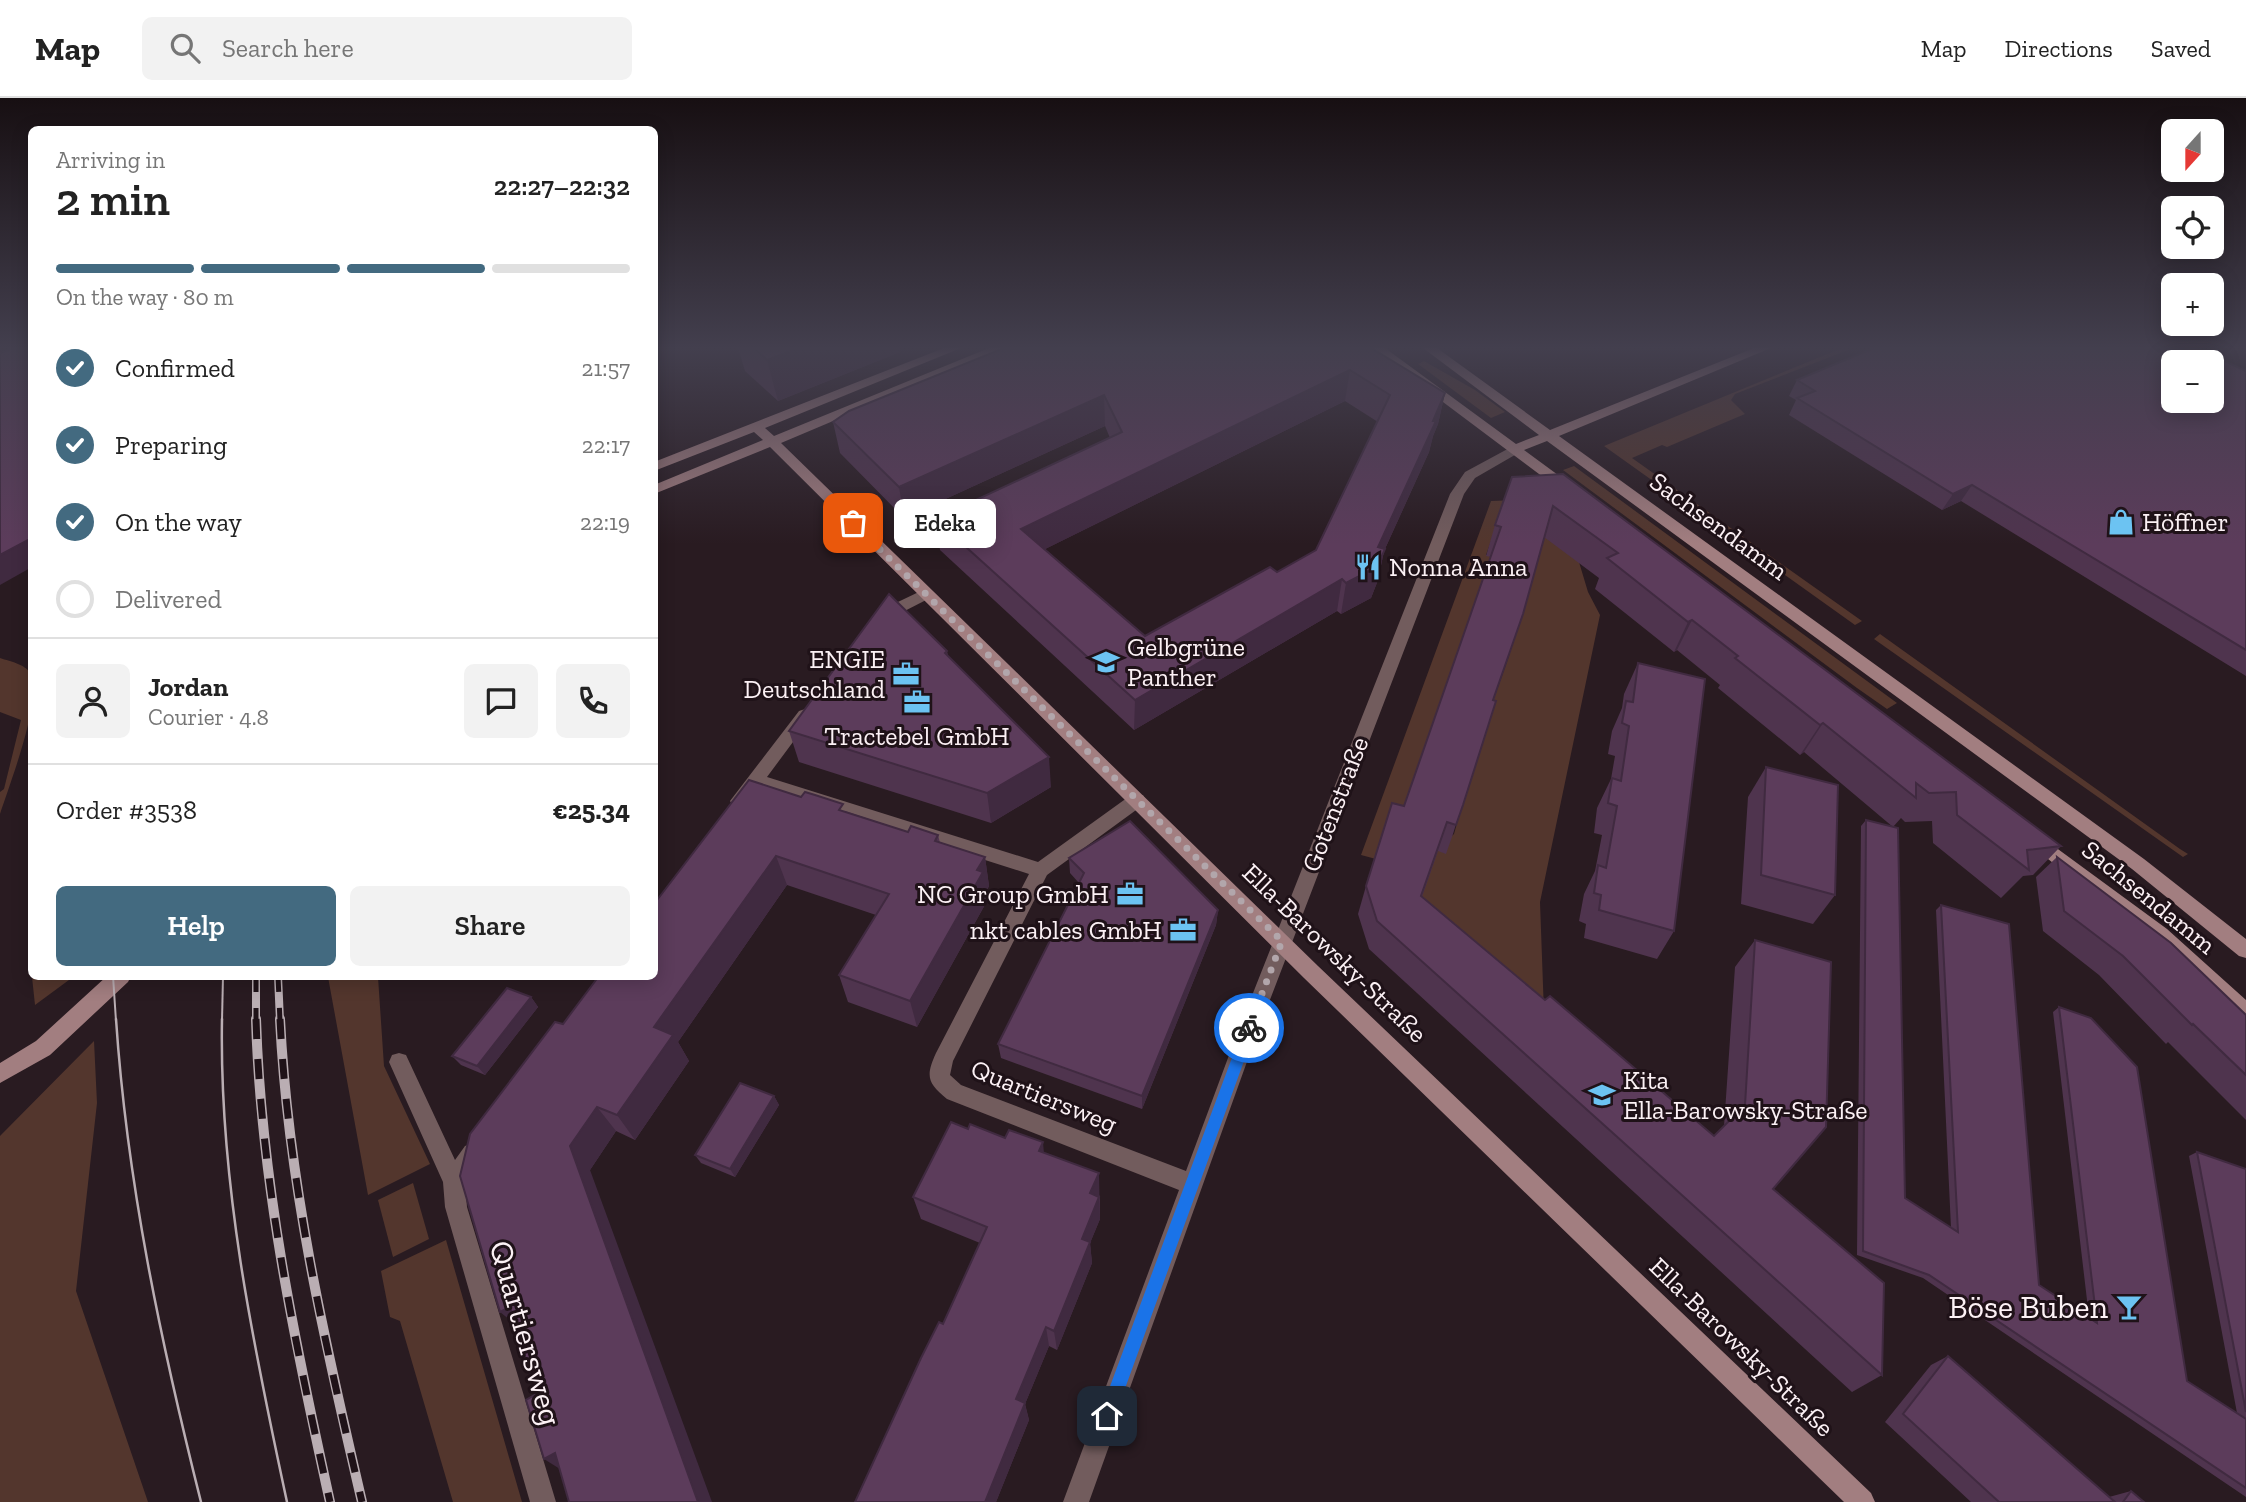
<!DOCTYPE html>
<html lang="en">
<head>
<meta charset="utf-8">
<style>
  :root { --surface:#fff; --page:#f2f2f2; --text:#222; --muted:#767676; --line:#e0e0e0; --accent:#436a80 }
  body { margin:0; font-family:"Zilla Slab",serif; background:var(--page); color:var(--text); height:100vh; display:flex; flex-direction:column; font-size:26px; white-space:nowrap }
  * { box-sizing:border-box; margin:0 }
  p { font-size:23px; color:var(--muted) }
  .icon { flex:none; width:38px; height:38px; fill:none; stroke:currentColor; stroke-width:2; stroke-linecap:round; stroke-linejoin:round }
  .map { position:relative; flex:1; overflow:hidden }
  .sheet { position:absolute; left:28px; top:28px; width:630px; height:854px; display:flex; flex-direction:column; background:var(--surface); border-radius:10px; box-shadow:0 4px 18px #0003 }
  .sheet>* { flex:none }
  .needle { width:46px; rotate:201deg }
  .tools { position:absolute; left:2161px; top:21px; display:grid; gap:14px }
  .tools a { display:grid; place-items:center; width:63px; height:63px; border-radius:10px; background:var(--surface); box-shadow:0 4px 18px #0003; font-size:35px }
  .pin { position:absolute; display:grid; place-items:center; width:60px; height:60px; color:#fff; margin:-30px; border-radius:14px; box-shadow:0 4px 10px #0006 }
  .courier { position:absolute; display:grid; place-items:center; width:70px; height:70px; margin:-35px; border:5px solid #1a73e8; border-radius:50%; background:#fff; color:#222; box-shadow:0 2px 9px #0007 }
  .bubble { position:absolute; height:49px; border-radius:10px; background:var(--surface); box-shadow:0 4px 18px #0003; font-size:23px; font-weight:600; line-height:49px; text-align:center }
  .overview em { font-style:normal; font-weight:600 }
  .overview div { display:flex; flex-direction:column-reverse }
  .overview { display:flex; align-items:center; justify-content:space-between; height:119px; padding:0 28px }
  h1 { font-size:46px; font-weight:600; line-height:52px }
  .bar { display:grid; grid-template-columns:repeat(4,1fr); gap:10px 7px; align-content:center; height:84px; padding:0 28px }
  .bar i { height:9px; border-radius:5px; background:var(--line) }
  .bar .selected { background:var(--accent) }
  .bar p { grid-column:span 4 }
  .line { display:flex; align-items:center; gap:18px; padding:0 28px; border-top:2px solid var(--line) }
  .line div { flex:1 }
  .round { display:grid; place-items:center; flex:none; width:74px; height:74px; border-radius:10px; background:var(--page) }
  ol { padding:0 28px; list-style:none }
  li { display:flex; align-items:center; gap:21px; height:77px }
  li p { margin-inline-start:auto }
  li .icon { padding:7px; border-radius:50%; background:var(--accent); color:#fff; stroke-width:4 }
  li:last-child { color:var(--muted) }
  li i { width:38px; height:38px; border:4px solid var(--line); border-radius:50% }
  .action { display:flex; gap:14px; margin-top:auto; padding:14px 28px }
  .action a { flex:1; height:80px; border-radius:10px; background:var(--accent); color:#fff; font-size:28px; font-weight:600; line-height:80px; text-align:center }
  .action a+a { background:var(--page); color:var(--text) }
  header { display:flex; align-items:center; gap:42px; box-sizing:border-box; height:98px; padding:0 35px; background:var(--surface); border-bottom:2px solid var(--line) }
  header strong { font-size:33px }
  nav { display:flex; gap:38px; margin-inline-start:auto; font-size:24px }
  .search { width:490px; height:63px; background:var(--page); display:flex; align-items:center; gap:18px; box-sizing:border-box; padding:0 24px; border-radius:10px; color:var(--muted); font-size:26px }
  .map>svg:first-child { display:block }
  .green { fill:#53362d }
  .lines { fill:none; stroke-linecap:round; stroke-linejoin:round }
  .street { fill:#725c5d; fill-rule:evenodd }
  .secondary { fill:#a27e80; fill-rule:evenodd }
  .tram-far1 { stroke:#baaeb3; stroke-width:2 }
  .tram { stroke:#baaeb3; stroke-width:2.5 }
  .rail-far1-casing { stroke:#baaeb3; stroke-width:8 }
  .rail-casing { stroke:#baaeb3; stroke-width:10 }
  .rail-far1 { stroke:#1f1218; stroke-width:5; stroke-dasharray:16; stroke-linecap:butt }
  .rail { stroke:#1f1218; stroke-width:7; stroke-dasharray:20; stroke-linecap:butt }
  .wall { fill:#4f344e; fill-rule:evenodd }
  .shaded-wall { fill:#402a40 }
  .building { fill:#5c3c5b; stroke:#402a40; stroke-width:2; fill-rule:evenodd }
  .route { fill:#1a73e8 }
  .done { stroke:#b2a6ab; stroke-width:7; stroke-dasharray:0 12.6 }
  .labels { text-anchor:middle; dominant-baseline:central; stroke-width:6; stroke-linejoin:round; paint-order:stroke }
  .poi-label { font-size:26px; fill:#fcf1f5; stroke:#1f1218; text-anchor:start }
  .street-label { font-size:26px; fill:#fcf1f5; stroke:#1f1218 }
  .near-poi-label { font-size:32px; fill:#fcf1f5; stroke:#1f1218; text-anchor:end }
  .near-street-label { font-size:32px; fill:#fcf1f5; stroke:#1f1218 }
</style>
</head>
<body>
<header>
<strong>Map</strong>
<div class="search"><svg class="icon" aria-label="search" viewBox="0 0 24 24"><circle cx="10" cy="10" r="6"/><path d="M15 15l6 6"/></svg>Search here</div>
<nav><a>Map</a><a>Directions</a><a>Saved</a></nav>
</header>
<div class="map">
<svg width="2246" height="1404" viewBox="0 0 2246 1404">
  <rect width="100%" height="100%" fill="#291b21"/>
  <g class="green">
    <path d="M1842,250l6,2 -113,44 -4,6 14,14 -78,33 -5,-2 -30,13 230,163 -7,4 -251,-179z"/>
    <path d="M1424,263l51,29 30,22 -14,6 -73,-54z"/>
    <path d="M1574,368l4,3 319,234 -10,6 -30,-21 -294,-218z"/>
    <path d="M1546,401l-43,8 -17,48 6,2 -96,278 -20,24 -15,-4 130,-354z"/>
    <path d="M1539,433l40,31 9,30 12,23 -60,287 4,111 -131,-94 23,-69 18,-16 29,-104 26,-74z"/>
    <path d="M1880,536l300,215 8,5 -5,3 -309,-218z"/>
    <path d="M0,560c11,4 28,6 32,19 8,29 -22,106 -32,137v-22l4,-3 17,-69 -21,-8z"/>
    <path d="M32,879v-1l41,1 -38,28z"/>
    <path d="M328,879h50l6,89 46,98 -62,31z"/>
    <path d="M94,943l3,62 -21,188 72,211h-148v-366z"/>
    <path d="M413,1085l16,56 -36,18 -15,-57z"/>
    <path d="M446,1142l76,262h-69l-53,-181 -10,-4 -9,-46z"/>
  </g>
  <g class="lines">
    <g class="street">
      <path d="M1515,347l5,1v6l-45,26 -11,16 -206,537 -169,471h-26l116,-312 -232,-91c-19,-16 -22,-22 -11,-46l93,-179 -270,-86c-8,10 -13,22 -26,18l-3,-5 69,-90 6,-2 8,6 -46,62 271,85 93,-67h12l3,5 -3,5 -96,70 -94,186 -3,14 11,10 225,86 52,-140 212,-537 15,-22z"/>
      <path d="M925,491l5,1 3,4 -3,4 -43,22h-10l-3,-4 3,-4z"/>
      <path d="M399,955l7,2 49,105 10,-14 8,-3 8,3 3,7 -19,30 2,24 89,295h-26l-85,-295 -2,-25 -54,-120 3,-7z"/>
    </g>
    <g class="secondary">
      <path d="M944,250h17l-196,80 9,8 215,-88h17l-225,95 537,523 553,527 4,9h-31l-540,-524 -534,-531 -116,47v-9l109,-45 -9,-8 -100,39v-9z"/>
      <path d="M1371,250h14l131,96 23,-9 -116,-87h14l113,82 204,-82h17l-212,88 585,423 102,80v19l-7,-2 -107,-87 -585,-428 -23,9 49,36v6h-10z"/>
      <path d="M2036,735l131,96 79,71v22l-7,-3 -86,-78 -123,-96 -3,-5 3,-5z"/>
      <path d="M107,878h24l-3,6 -78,73 -50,28v-20l36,-22z"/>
    </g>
    <g class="tram-far1">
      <path d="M113,878l3,45"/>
      <path d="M222,923l1,-45"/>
    </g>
    <g class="tram">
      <path d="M116,921c11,164 45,324 85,483"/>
      <path d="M222,921c-3,163 31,325 65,483"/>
    </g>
    <g class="rail-far1-casing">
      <g id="rail-far1">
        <path d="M256,878v45"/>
        <path d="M278,878l2,45"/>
      </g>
    </g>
    <g class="rail-casing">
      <g id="rail">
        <path d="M256,921c5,164 39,324 74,483"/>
        <path d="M280,921c8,164 45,324 82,483"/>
      </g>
    </g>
    <use href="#rail-far1" class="rail-far1"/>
    <use href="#rail" class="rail"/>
  </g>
  <g class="wall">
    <path d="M738,250h162v4l-122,49 -33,-30z"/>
    <path d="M1371,250l74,45 -7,31 -5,12 -4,16 -45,99 -6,29 -7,18 -30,16 -4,-3 -203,119 -194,-180 -5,-31 175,-81 -5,-12 -201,92 -64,-65 -7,-31zM1345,303l33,21 -62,128 -39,22 -132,64 -100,-87z"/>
    <path d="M2246,273v305l-285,-175 -19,9 -153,-95 7,-15 -7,-4 8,-16z"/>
    <path d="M1512,379l549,369 -28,29 -10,1 -22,22 -68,-55 -1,-22 -27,1 -4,-4 -8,9 12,371 46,30 -15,-318 5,-5 98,380 50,32 -36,-305 6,-5 128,374 50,32 -48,-257 8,-4 49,17v328l-323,-219 -66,-23 4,-429 5,-6 27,7 -89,-75 -4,3 -82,-67 2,-3 -43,-35 -3,2 -79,-63 4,-11 -55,-41 -91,297 -7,20 -8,-3 -16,46 123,103 169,136 10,-10 11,-159 20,-27 18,249 109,186 -30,17 -483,-443 -11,-35 8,-28 38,-80 87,-249 -5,-1 9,-31z"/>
    <path d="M947,553l1,5 103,131 -60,36 -192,-61 -10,-31z"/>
    <path d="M1638,565l36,268 -17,28 -73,-21 2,-14 -7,-3 5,-27 11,-23 7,-36 -8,-2 3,-25 14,-29 4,-23 -7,-2 4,-23 10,-23 2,-14z"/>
    <path d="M1766,669l69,128 -22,29 -72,-20 7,-107z"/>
    <path d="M845,713l63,21 30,3 2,8 45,14 4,29 -3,6 1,9 -70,126 -69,-25 -9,-27 37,-60 -89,-30 -109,157 11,19 -54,79 -19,-9 -26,39 -54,224 27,-370 91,-120z"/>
    <path d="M2057,759l189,158v105l-78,-78 -2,2 -67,-69 -56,-44 -7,-54z"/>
    <path d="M1069,760l149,52 -2,15 -74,184 -141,-51 -3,-14 81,-161 -9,-10z"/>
    <path d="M531,899l7,10 -53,68 -24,-10 -9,-9z"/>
    <path d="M774,998l5,9 -44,72 -34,-14 -6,-8z"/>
    <path d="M968,1031l76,23 56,44v23l-10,24 2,20 -35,87 -8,-4 -24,58 4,16 -33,82h-141l88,-178 37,-81 -59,-24 -8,-22z"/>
    <path d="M1948,1258l161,141 22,-6 13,11h-173l-86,-80 46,-57z"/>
  </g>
  <g class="shaded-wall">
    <path d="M799,250h101v4l-122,49 -11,-41z"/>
    <path d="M1350,272l-5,31 -322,159 -2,-31z"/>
    <path d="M1445,295l-7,31 -5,12 -4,16 -45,99 -6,29 -7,18 -30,16 5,-31 32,-36z"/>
    <path d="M1104,297l1,31 -201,92 -5,-31z"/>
    <path d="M1972,387l-11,16 -19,9 11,-16z"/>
    <path d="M32,440v29l-32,18v-30z"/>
    <path d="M1342,481l-5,32 -203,119 1,-30z"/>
    <path d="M1692,522l-15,30 -3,2 14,-30z"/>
    <path d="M1823,625l-19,29 -4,3 20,-30z"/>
    <path d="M1049,659l2,30 -60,36 -4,-30z"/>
    <path d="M776,758l11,29 -109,157 11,19 -54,79 -18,-25 37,-88z"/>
    <path d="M985,759l4,29 -3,6 1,9 -70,126 -7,-26z"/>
    <path d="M1218,812l-2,15 -74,184v-13z"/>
    <path d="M531,899l7,10 -53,68 -8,-9z"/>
    <path d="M774,998l5,9 -44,72 -5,-8z"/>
    <path d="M597,1009l19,24 -26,39 122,332h-14l-128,-356z"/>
    <path d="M1043,1044l2,24 -6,-15z"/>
    <path d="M1099,1075l1,46 -10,24 2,20 -35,87 -3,-19 28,-92 8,-46z"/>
    <path d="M510,1209l14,24 -24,-19z"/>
    <path d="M1046,1229l3,19 -24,58 4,16 -33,82h-11l31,-103z"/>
    <path d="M555,1355l13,21 -24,-15z"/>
  </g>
  <g class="building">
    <path d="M13,250h19v190l-32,17v-202z"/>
    <path d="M754,250h45l-32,12z"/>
    <path d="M1004,250h367l74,45 -12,28h3l-58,126 7,2 -8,18 -31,16 -4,-4 -207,121 -200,-181 187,-87 -18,-37 -205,92 -66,-65 16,-11zM1350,272l40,25 -74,155 -39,22 -7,-5 -125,69 -124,-107z"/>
    <path d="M1874,250h317l10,2 45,21v279l-274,-165 -19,9 -156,-96 18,-7 -18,-11zM2174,264h38v39h-38z"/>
    <path d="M1563,376l498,372 -34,4 2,20 -72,-55 -1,-23 -27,1 -13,-10v15l-93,-75 -3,2 -85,-67 3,-2 -46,-36 -4,2 -81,-64 11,-5 -65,-47 -30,108 -30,86 3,1 -33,104 -7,20 -9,-3 -26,74 124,104 5,-4 164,140 31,-31 10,-165 76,22 -5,165 -53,62 111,94 -2,92 -505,-454 -11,-35 26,-83 12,3 97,-279 -6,-2 17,-48z"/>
    <path d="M889,496l58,57 -2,2 104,104 -62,36 -198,-62z"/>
    <path d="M1638,565l67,16 -31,252 -75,-21 2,-15 -7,-2 4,-28 8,3 11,-62 -9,-3 4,-25 9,3 8,-55 -7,-3 4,-22 7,1z"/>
    <path d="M1766,669l72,18 -3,110 -74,-20z"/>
    <path d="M749,682l52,17 4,-5 10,3 28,9 -4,6 69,22 3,-6 27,9 -3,6 50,16 -8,13 6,2 -73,129 -71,-26 50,-81 -113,-38 -122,171 19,8 -56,80 -20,-8 -27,39 128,356h-129l-14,-49 -11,6 -18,-59 10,-6 -26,-87 -10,5 -40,-136 10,-42 85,-112 8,2 36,-48h55v-72z"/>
    <path d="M1866,722l32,8 7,370 53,34 -17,-327 68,19 30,361 58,38 -38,-316 32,11 46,49 50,314 59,38v69l-317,-213 -66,-24z"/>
    <path d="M1130,723l88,89 -76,186 -144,-52 86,-171 -15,-15z"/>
    <path d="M2057,759l114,86 75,72v60l-53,-51 -1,1 -69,-69 -59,-45z"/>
    <path d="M507,890l24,9 -54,69 -25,-10z"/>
    <path d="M740,985l34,13 -44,73 -35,-14z"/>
    <path d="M951,1024l17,7 2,-5 35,14 4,-8 34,12 -4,9 60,22 -9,20 9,4 -17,42 8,3 -36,89 -8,-4 -30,72 9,4 -40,99h-130l66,-144 18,-36 4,2 44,-97 -74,-30z"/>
    <path d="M2197,1054l49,17v243z"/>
    <path d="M1948,1258l167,146h-116l-96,-88z"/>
    <path d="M2131,1393l13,11h-21z"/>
  </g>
  <linearGradient id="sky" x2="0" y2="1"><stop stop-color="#170f12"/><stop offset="0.56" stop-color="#433f4e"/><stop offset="1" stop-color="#433f4e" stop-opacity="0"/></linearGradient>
  <rect width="2246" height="446" fill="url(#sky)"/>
  <path class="route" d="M1249,924l7,6 -141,388 -2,6 -6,2 -5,-2 -3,-6 144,-388z"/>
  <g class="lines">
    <path class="done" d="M853,425l429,418 -33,87"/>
  </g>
  <defs>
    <g id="shop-bare" transform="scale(2.1)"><path d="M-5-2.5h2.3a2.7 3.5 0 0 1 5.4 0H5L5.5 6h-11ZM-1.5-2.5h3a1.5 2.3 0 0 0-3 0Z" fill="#6cc3f2" stroke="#1f1218" stroke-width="2.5" paint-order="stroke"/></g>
    <g id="restaurant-bare" transform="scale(2.1)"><path d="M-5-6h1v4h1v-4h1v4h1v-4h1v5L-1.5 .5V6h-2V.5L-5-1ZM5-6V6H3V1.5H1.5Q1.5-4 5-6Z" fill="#6cc3f2" stroke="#1f1218" stroke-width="2.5" paint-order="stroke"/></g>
    <g id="school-bare" transform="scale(2.1)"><path d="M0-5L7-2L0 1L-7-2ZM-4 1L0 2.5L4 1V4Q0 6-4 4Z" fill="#6cc3f2" stroke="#1f1218" stroke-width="2.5" paint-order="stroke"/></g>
    <g id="office-bare" transform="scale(2.1)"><path d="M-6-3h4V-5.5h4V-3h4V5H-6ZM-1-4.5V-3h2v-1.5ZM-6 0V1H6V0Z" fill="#6cc3f2" stroke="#1f1218" stroke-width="2.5" paint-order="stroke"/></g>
    <g id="bar-bare" transform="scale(2.1)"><path d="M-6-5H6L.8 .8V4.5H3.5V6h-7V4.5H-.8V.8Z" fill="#6cc3f2" stroke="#1f1218" stroke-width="2.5" paint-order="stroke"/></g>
  </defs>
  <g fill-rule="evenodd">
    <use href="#shop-bare" x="2121" y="424"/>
    <use href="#restaurant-bare" x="1368" y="469"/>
    <use href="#school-bare" x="1106" y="564"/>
    <use href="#office-bare" x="906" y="576"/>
    <use href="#office-bare" x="917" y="604"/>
    <use href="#office-bare" x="1130" y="796"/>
    <use href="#office-bare" x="1183" y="832"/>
    <use href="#school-bare" x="1602" y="997"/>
    <use href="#bar-bare" x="2129" y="1209"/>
  </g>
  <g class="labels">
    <g class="poi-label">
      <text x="2142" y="424">Höffner</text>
      <text x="1389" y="469">Nonna Anna</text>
      <text x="1127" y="549">Gelbgrüne<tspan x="1127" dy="30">Panther</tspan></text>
      <text x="885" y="561" text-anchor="end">ENGIE<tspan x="885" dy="30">Deutschland</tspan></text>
      <text x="917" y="638" text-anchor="middle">Tractebel GmbH</text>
      <text x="1109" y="796" text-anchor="end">NC Group GmbH</text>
      <text x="1162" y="832" text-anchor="end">nkt cables GmbH</text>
      <text x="1623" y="982">Kita<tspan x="1623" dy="30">Ella-Barowsky-Straße</tspan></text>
    </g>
    <g class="street-label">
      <text transform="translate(1719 428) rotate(36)">Sachsendamm</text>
      <text transform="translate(1335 706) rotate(-69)">Gotenstraße</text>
      <text transform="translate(2149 799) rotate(39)">Sachsendamm</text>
      <text transform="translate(1335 855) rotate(44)">Ella-Barowsky-Straße</text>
      <text transform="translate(1044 998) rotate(22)">Quartiersweg</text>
      <text transform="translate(1742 1249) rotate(44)">Ella-Barowsky-Straße</text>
    </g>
    <g class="near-poi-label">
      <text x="2108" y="1209">Böse Buben</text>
    </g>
    <g class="near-street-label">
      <text transform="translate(526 1235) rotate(74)">Quartiersweg</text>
    </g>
  </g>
</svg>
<div class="tools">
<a><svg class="needle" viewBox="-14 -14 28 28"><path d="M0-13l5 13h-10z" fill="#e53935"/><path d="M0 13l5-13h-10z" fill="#767676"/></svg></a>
<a><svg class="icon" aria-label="locate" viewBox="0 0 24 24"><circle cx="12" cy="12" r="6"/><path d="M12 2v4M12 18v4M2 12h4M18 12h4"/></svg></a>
<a>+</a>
<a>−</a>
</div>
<div class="pin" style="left:853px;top:425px;background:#ea580c"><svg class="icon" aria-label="bag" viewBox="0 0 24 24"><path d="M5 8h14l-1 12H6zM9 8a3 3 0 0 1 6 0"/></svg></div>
<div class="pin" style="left:1107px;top:1318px;background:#1f2937"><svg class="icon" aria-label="home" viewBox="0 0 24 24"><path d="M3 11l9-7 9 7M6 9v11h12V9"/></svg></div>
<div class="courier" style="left:1249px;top:930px"><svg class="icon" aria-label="bike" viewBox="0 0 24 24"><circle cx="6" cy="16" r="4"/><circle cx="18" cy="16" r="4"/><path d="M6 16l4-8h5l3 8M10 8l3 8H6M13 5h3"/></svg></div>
<div class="bubble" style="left:894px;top:401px;width:102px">Edeka</div>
<section class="sheet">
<div class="overview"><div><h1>2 min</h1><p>Arriving in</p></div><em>22:27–22:32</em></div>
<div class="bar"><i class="selected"></i><i class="selected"></i><i class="selected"></i><i></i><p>On the way · 80 m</p></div>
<ol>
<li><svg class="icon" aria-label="check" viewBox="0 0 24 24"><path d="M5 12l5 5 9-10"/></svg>Confirmed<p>21:57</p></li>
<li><svg class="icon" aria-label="check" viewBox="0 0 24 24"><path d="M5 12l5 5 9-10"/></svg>Preparing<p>22:17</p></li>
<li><svg class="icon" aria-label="check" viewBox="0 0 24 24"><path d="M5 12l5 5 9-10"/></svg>On the way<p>22:19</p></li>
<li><i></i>Delivered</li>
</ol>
<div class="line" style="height:126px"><a class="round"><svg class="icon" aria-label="person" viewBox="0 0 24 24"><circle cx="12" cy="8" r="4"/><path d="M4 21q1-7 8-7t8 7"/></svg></a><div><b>Jordan</b><p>Courier · 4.8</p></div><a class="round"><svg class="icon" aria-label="chat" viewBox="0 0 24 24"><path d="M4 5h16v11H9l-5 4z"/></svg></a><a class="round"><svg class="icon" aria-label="phone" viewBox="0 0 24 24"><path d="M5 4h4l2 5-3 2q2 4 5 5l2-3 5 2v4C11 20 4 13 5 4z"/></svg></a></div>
<div class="line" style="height:91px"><div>Order #3538</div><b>€25.34</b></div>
<div class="action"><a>Help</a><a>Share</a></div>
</section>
</div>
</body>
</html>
